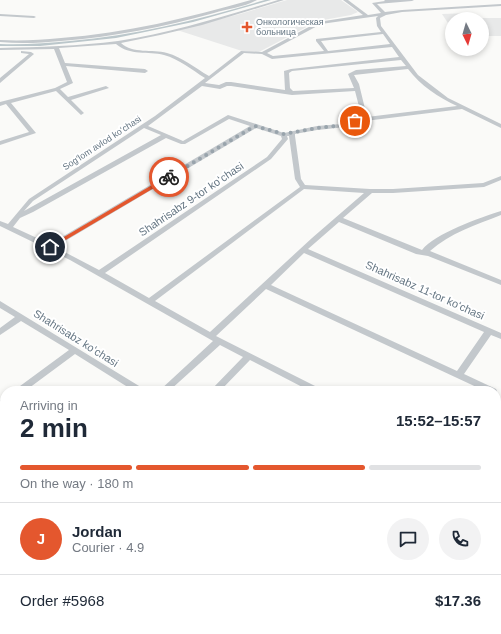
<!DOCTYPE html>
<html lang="en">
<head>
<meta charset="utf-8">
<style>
  :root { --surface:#fff; --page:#f2f2f3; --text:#1f2937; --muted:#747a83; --line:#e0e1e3; --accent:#e4572e }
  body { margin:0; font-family:Arial,sans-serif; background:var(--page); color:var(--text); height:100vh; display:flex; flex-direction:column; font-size:15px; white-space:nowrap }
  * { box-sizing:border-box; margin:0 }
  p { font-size:13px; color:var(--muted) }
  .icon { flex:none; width:22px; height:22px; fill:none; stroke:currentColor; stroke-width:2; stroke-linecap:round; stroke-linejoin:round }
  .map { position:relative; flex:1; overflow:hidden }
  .drawer { position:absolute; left:0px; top:386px; width:501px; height:248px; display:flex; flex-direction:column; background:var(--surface); border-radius:16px 16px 0 0; box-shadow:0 2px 6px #0003 }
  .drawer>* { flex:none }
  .needle { width:26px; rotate:175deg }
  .buttons { position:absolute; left:445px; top:12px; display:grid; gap:8px }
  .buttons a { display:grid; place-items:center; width:44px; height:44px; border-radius:50%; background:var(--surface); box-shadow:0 2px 6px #0003; font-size:20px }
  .pin { position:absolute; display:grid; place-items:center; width:34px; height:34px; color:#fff; margin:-17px; border:2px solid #fff; border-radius:50%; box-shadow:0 1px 4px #0007 }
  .courier { position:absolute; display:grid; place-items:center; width:40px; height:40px; margin:-20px; border:3px solid #e4572e; border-radius:50%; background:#fff; color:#222; box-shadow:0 1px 5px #0007 }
  .head em { font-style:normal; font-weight:800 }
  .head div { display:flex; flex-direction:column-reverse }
  .head { display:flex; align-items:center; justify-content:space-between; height:68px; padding:0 20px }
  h1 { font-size:26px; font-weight:800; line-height:30px }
  .bar { display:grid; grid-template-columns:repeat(4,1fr); gap:6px 4px; align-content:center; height:48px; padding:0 20px }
  .bar i { height:5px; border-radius:3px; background:var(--line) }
  .bar .active { background:var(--accent) }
  .bar p { grid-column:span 4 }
  .line { display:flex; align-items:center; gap:10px; padding:0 20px; border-top:1px solid var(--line) }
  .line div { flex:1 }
  .round { display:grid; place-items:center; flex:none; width:42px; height:42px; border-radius:21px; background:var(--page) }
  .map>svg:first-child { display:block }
  .built { fill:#e8e9e9 }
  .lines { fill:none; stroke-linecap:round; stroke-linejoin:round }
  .canal { fill:#bbc7cb; fill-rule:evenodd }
  .minor { fill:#c3c8cc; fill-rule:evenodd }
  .route { fill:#e4572e }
  .done { stroke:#99a4ac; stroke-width:4; stroke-dasharray:0 7.2 }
  .poi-dot { fill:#e4572e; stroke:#fff; stroke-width:1.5 }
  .labels { text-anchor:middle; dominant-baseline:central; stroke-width:4; stroke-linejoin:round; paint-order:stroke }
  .far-poi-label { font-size:9px; fill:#657683; stroke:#fff; text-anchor:start }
  .far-street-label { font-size:9px; fill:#657683; stroke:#fff }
  .street-label { font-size:11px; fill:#657683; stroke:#fff }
</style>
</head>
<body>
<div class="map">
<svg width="501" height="634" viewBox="0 0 501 634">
  <rect width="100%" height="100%" fill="#fafaf8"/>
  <g class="built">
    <path d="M287,0h54l17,12 -7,3 -33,6 -61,32 -15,-2 -65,-21 63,-16z"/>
    <path d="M469,13l4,5h28v18h-19v-17h-30v10l-10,-15z"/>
  </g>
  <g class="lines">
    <path class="canal" d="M265,0h6l-78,22 -77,16 -76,8h-40v-2c24,1 47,-1 70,-3 67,-6 131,-22 195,-41z"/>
    <g class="minor">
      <path d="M251,0h6c-12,7 -30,9 -43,13 -50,14 -101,24 -153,28 -20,2 -41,3 -61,1v-2c20,1 41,0 61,-2 65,-5 127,-20 190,-38z"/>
      <path d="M278,0h6l-82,25 -42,10 -39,8c12,11 31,6 46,10 15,4 28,15 42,23l32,-25 21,1 56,-30 45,-7 -20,-15h5l20,15 13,-2 -9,-10 13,-2 -1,-1h30l-2,1 -35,3 8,8 17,-2 99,-6v2l-99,6 -16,3 -6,3 1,8 37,49 30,23 53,26v4l-39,-19 -97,12 -7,1 1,2 -3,2 -39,4 -22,4v2l6,43 4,6 65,4h23l90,-6 18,-7v4l-17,7 -91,6h-21l-29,25 79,32c12,-16 59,-33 79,-39v4c-25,10 -51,18 -71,36l71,29v5l-73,-29 -12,-2 -77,-32 -31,27 193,84v6l-10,-4 -27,39 32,15 1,2 -1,2v-2h-11l-219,-102 -50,47 105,53 1,2h-12l-60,-31 -30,31h-10l33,-34 -23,-12 -51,46h-10l54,-50 -143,-81 -70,-34v-5l8,3 21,-25 126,-83 50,-38c-13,-8 -26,-19 -41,-23 -16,-4 -34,1 -48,-11l-57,4 6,15 80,6 3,2 -3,2 -79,-7 7,17 -13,6 8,8 38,-11 3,2 -38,12 13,13 -3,2 -25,-24 -45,12 25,30 -36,12v-4l29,-9 -23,-28 -6,2v-4l55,-14 12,-6 -13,-33 -54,1v-2c39,-1 79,-2 118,-7 55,-9 107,-25 160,-41zM378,16l-2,2 1,8 4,6 -65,7v2l8,10 -51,5 -6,-3 54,-29zM383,34l7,10 -62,7 -7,-10zM392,47l7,10 -108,12 -7,2 1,19 -54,-8h-5l-7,3 -14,-2 39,-30 18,1 10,5zM401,60l5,6 -50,4 -8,4 6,14 -61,3 -3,-3 -1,-15 3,-2zM408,69c12,16 31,29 49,37l-90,11 -8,-33 -5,-9zM202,86l18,3 7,-3h4l61,9 63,-4 7,27 -9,2v3l-36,3 -33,7 -56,-18 -45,26 -35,-15zM229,119l21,7 -200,118 -37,-17 7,-9 13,-6 133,-74 15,6h4zM144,128l17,7 -137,76 9,-10zM256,128l25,8 1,3 -15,18 -168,113 -44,-23zM287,136h2l6,43 5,8 -151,111 -44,-25 166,-114 17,-20zM304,189l60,4 -52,45 -102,94 -55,-31zM304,253l180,79 -27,39 -186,-86z"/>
      <path d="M0,14l34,2 2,1 -2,1 -34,-2z"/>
      <path d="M21,51l10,1 3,2 -34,29v-5l29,-24 -8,-1z"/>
      <path d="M0,301l144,88 1,2h-11l-59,-37 -50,37h-10l1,-2 53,-39 -48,-29 -21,14v-7l15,-11 -15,-9z"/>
      <path d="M5,398v7l-5,2v-7z"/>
      <path d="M496,483l5,2v9l-5,-2z"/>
      <path d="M0,494l5,2v10l-5,-2z"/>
      <path d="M501,609v18l-3,7h-12l2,-5h8v-16z"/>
      <path d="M189,629h14l-2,5h-14z"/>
      <path d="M290,629h13l-2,5h-13z"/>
      <path d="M343,629h16l3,5h-16z"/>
      <path d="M388,629h13l-2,5h-13z"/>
    </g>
  </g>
  <path class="route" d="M169,175l3,2 -1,1 -119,70 -5,-1z"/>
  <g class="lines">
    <path class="done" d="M169,177l86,-51 29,8 33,-6 39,-4 -1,-3"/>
  </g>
  <path class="poi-dot" d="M245 21h4v4h4v4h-4v4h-4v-4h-4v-4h4z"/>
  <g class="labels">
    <g class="far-poi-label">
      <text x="256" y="22">Онкологическая<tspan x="256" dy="10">больница</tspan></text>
    </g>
    <g class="far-street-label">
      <text transform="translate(102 143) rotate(-33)">Sogʻlom avlod koʻchasi</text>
    </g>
    <g class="street-label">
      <text transform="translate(191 199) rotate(-34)">Shahrisabz 9-tor koʻchasi</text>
      <text transform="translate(425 290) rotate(24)">Shahrisabz 11-tor koʻchasi</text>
      <text transform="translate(76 338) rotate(32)">Shahrisabz koʻchasi</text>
    </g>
  </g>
</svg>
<div class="buttons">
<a><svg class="needle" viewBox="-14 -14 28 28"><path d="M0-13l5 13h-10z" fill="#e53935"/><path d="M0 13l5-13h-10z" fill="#747a83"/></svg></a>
</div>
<div class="pin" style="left:355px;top:121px;background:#ea580c"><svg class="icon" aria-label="bag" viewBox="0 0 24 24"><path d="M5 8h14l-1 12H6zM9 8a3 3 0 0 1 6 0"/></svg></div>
<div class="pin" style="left:50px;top:247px;background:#1f2937"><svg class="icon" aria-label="home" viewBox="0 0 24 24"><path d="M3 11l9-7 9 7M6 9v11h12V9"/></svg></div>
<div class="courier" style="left:169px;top:177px"><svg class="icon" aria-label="bike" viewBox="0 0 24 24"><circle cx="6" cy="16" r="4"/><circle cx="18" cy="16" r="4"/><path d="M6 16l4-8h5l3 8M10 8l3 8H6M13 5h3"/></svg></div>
<section class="drawer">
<div class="head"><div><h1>2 min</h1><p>Arriving in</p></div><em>15:52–15:57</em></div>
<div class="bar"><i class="active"></i><i class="active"></i><i class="active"></i><i></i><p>On the way · 180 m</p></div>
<div class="line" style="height:72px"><b class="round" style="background:var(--accent);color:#fff">J</b><div><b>Jordan</b><p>Courier · 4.9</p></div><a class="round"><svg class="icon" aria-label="chat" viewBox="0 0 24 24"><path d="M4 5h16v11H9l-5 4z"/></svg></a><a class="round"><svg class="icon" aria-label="phone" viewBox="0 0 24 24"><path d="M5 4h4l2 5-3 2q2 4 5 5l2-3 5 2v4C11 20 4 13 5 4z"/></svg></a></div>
<div class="line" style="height:52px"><div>Order #5968</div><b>$17.36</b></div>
</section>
</div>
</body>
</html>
